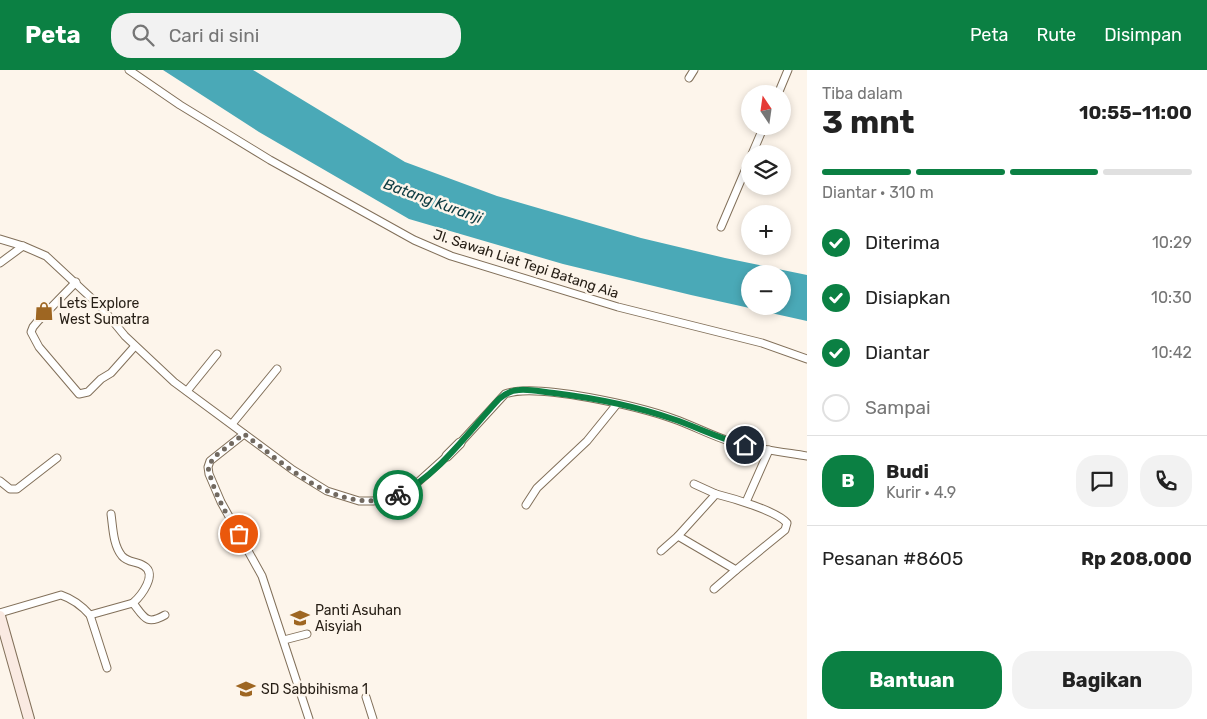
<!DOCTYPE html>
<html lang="id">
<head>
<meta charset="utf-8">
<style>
  :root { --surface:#fff; --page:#f2f2f2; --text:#222; --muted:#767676; --line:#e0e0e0; --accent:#0b8043 }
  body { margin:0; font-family:Rubik,sans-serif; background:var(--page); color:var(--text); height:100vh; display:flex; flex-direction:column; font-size:19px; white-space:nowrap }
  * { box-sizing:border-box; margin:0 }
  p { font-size:16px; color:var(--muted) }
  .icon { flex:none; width:28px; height:28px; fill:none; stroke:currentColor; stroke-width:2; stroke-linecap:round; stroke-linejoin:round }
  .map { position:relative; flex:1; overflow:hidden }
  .sheet { display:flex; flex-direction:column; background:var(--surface); width:400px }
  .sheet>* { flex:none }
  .needle { width:32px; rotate:347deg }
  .tools { position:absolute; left:741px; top:15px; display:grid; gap:10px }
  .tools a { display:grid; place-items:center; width:50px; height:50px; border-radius:50%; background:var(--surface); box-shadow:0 2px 8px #0003; font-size:25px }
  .pin { position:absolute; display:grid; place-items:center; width:42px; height:42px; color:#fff; margin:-21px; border:2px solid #fff; border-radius:50%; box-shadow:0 1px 5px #0007 }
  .courier { position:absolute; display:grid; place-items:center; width:50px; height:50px; margin:-25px; border:4px solid #0b8043; border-radius:50%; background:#fff; color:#222; box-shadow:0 1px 6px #0007 }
  .head em { font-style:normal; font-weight:700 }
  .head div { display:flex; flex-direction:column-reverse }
  .head { display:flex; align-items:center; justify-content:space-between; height:85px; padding:0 15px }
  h1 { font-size:32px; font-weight:700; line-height:38px }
  .bar { display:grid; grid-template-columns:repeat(4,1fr); gap:8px 5px; align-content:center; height:60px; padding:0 15px }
  .bar i { height:6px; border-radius:4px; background:var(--line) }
  .bar .selected { background:var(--accent) }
  .bar p { grid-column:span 4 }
  .line { display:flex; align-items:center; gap:12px; padding:0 15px; border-top:1px solid var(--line) }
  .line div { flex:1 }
  .round { display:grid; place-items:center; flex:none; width:52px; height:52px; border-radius:20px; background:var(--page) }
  ol { padding:0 15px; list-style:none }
  li { display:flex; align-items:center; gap:15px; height:55px }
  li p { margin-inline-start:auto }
  li .icon { padding:5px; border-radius:50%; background:var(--accent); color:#fff; stroke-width:4 }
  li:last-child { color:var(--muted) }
  li i { width:28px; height:28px; border:2px solid var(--line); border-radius:50% }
  .primary-button { display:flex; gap:10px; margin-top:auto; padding:10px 15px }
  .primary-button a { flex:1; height:58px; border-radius:20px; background:var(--accent); color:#fff; font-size:20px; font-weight:700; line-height:58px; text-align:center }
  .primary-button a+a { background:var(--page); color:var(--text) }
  header { display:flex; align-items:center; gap:30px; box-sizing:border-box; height:70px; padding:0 25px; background:var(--accent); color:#fff }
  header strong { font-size:24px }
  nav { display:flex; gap:28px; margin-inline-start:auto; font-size:18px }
  .search { width:350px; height:45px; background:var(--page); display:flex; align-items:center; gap:12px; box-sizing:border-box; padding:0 18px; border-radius:20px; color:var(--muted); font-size:19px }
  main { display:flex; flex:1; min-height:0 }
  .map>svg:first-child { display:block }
  .water { fill:#4aa9b7; fill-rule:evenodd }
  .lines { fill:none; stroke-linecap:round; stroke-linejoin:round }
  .minor-casing { stroke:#82705a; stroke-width:9 }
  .tertiary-casing { stroke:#82705a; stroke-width:11 }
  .secondary-casing { stroke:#82705a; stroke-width:12 }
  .minor { stroke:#fff; stroke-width:7 }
  .tertiary { stroke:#fff; stroke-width:9 }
  .secondary { stroke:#faeae2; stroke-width:10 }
  .done { stroke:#716960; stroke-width:5; stroke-dasharray:0 9 }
  .route { stroke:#0b8043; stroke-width:6 }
  .labels { text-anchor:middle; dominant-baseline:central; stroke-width:5; stroke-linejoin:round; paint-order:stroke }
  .street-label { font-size:14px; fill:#261e15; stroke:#fdf5eb }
  .poi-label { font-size:14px; fill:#261e15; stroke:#fdf5eb; text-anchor:start }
  .water-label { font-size:15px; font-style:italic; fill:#0d3b41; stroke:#fdf5eb }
</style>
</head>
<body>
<header>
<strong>Peta</strong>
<div class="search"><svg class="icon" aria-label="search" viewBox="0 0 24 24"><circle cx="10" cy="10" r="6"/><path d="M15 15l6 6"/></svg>Cari di sini</div>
<nav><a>Peta</a><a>Rute</a><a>Disimpan</a></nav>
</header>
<main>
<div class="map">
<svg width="807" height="649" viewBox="0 0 807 649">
  <rect width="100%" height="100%" fill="#fdf5eb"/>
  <path class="water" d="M163,0h90l152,92 92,34 144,42 84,20 82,17v46l-116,-26 -128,-31 -154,-45 -150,-87zM750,204h32v32h-32z"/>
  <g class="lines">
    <g class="minor-casing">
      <g id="minor">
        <path d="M129,0l51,35 90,55 144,80 37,16 167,51 144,36 45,16"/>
        <path d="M689,8l5,-8"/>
        <path d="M778,24l10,-24"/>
        <path d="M752,84l12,-28"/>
        <path d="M721,157l29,-68"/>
        <path d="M0,169l23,7 23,10 56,52 23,28 49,46 119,88 34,21 32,10h14l17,-3 16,-7 11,-8 30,-27"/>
        <path d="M0,193l23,-17"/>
        <path d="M76,212l-38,39 -5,6 -2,5 8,15 40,47 9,-2 13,-13 10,-6 24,-27"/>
        <path d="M187,321l30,-37"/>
        <path d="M232,354l45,-55"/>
        <path d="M244,364l-34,27 -2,6 1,7 12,28 41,74 47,143"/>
        <path d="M460,373l45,-49c31,-12 136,13 169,25 20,7 38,17 58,23 24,7 50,10 75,14"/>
        <path d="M0,411l10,8h7l40,-31"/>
        <path d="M694,414l22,10"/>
        <path d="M716,424c16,4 61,17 71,29l-2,7 -49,40 -58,-34z"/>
        <path d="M746,432l23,-52"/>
        <path d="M526,435l11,-17 50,-47 30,-37"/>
        <path d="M111,444c2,14 2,31 11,42 6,7 15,5 22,10 14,8 -3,30 -11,37"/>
        <path d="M661,481l17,-15"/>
        <path d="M714,519l22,-19"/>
        <path d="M0,543l61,-18c12,4 21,11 29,20l17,53"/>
        <path d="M90,545l43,-12c11,14 13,23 32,12"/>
        <path d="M284,570l23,-6"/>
        <path d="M366,627l7,22"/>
      </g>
    </g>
    <g class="tertiary-casing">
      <path id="tertiary" d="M447,386l13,-13"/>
    </g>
    <g class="secondary-casing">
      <path id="secondary" d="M0,546l29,103"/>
    </g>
    <use href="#minor" class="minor"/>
    <use href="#tertiary" class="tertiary"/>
    <use href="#secondary" class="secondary"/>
  </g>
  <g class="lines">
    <path class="done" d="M239,464c-13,-20 -26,-43 -31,-67l6,-10 30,-23c43,32 96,84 154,61"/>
    <path class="route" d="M398,425c40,-19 71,-64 101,-96 6,-5 12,-9 20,-9 12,-1 23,2 35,3 40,5 81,13 119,26 24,8 47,20 72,26"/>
  </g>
  <defs>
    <g id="shop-bare" transform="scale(1.5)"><path d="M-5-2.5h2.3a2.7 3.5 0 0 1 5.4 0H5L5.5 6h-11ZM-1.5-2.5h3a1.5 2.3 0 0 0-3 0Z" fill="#9e6622" stroke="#fdf5eb" stroke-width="2.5" paint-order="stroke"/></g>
    <g id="school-bare" transform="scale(1.5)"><path d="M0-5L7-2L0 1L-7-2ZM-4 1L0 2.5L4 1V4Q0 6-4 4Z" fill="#9e6622" stroke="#fdf5eb" stroke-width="2.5" paint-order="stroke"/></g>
  </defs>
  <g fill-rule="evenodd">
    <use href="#shop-bare" x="44" y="241"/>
    <use href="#school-bare" x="300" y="548"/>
    <use href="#school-bare" x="246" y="619"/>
  </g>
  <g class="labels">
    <g class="street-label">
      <text transform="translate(526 194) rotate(18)">Jl. Sawah Liat Tepi Batang Aia</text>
    </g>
    <g class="poi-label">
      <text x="59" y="233">Lets Explore<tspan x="59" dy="16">West Sumatra</tspan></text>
      <text x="315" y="540">Panti Asuhan<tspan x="315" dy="16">Aisyiah</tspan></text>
      <text x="261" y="619">SD Sabbihisma 1</text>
    </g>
    <g class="water-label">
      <text transform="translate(433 131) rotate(20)">Batang Kuranji</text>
    </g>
  </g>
</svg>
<div class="tools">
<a><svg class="needle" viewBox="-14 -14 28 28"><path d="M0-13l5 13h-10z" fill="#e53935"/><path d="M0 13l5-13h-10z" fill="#767676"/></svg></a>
<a><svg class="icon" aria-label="layers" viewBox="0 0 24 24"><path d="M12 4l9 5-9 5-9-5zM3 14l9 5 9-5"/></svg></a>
<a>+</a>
<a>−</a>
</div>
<div class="pin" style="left:239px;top:464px;background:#ea580c"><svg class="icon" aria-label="bag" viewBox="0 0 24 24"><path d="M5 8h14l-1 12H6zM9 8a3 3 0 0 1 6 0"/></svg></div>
<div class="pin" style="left:745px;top:375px;background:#1f2937"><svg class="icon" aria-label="home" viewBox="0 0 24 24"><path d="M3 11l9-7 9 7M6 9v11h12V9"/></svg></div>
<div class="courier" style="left:398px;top:425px"><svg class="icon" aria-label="bike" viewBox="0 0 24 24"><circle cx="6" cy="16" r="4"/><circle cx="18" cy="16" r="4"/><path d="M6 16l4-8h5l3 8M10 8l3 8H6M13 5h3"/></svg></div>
</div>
<section class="sheet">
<div class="head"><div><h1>3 mnt</h1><p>Tiba dalam</p></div><em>10:55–11:00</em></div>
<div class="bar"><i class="selected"></i><i class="selected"></i><i class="selected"></i><i></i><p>Diantar · 310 m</p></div>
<ol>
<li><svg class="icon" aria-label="check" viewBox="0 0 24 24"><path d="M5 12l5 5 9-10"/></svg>Diterima<p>10:29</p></li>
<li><svg class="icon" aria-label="check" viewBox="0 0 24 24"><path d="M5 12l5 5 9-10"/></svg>Disiapkan<p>10:30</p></li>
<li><svg class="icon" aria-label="check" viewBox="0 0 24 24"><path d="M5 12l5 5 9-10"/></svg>Diantar<p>10:42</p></li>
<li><i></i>Sampai</li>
</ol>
<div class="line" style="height:90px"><b class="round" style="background:var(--accent);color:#fff">B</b><div><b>Budi</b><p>Kurir · 4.9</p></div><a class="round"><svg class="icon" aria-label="chat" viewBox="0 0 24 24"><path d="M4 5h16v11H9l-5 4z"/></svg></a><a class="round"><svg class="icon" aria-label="phone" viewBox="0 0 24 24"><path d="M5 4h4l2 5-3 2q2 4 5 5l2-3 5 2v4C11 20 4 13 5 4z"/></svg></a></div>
<div class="line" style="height:65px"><div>Pesanan #8605</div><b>Rp 208,000</b></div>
<div class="primary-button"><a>Bantuan</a><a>Bagikan</a></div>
</section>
</main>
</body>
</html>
